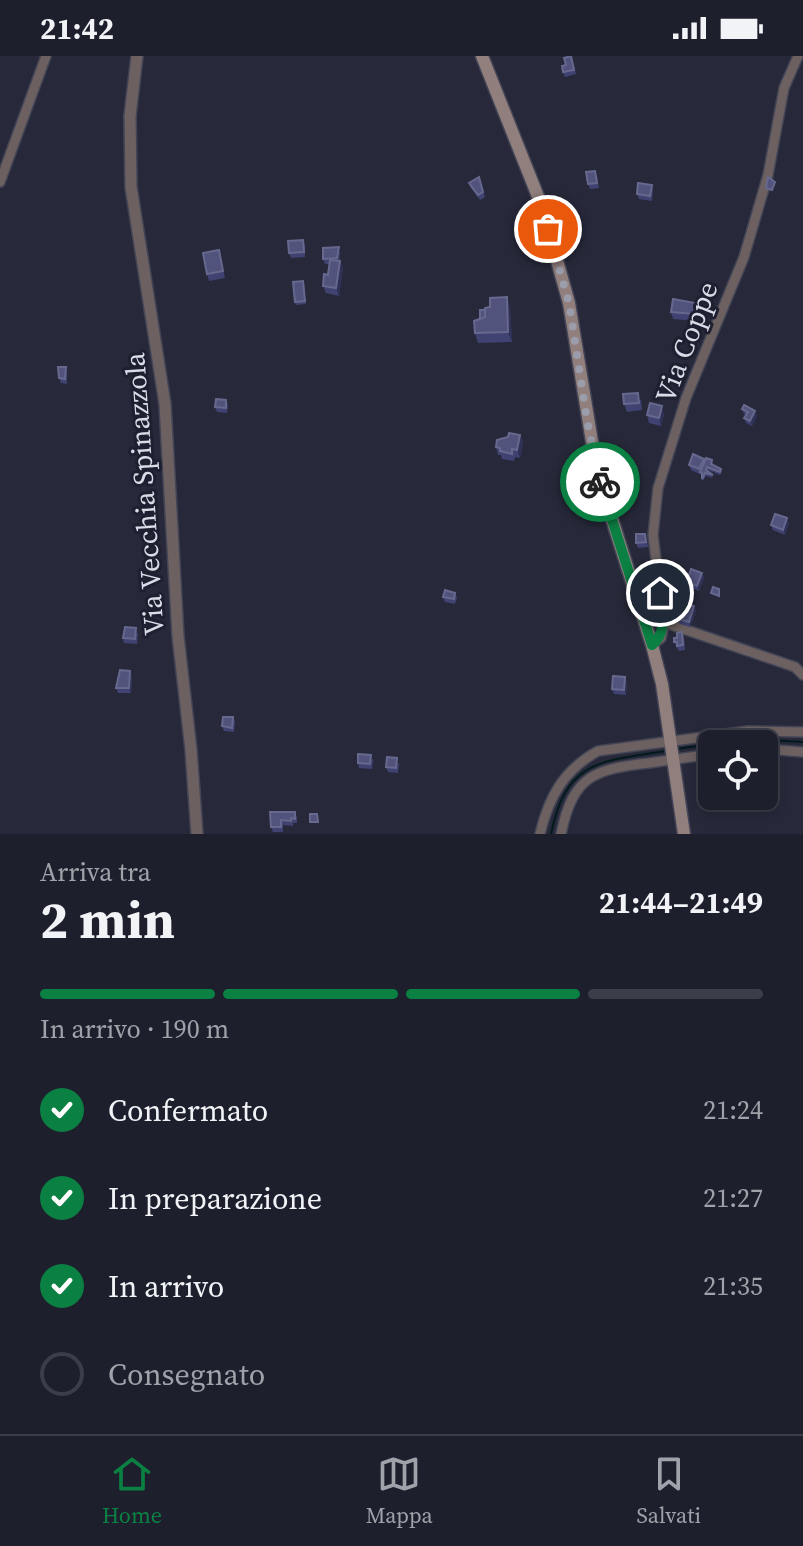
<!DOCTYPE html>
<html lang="it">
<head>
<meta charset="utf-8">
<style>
  :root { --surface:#1d1f2c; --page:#2a2c38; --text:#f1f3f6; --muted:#a0a2a9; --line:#3b3d48; --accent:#0b8043 }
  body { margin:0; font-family:"Source Serif 4",serif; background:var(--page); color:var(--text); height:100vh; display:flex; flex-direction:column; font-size:30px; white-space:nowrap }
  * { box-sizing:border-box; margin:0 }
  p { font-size:26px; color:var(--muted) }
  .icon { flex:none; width:44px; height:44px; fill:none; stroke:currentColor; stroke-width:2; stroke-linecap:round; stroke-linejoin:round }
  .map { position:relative; height:778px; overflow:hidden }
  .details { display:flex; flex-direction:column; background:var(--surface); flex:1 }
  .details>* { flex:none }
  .buttons { position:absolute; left:698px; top:674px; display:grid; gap:16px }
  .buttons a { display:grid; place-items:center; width:80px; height:80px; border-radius:12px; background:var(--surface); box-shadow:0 4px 12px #0003,0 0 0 2px var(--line); font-size:40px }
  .pin { position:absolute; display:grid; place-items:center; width:68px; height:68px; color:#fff; margin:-34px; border:4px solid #fff; border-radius:50%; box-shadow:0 2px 8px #0007 }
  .courier { position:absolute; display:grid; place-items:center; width:80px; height:80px; margin:-40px; border:6px solid #0b8043; border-radius:50%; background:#fff; color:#222; box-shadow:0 2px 10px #0007 }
  .head em { font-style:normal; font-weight:700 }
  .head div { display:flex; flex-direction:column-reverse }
  .head { display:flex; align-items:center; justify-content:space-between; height:136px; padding:0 40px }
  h1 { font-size:52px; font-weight:700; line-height:60px }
  .bar { display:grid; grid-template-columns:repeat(4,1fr); gap:12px 8px; align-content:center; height:96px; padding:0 40px }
  .bar i { height:10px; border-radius:6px; background:var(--line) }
  .bar .active { background:var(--accent) }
  .bar p { grid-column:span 4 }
  ol { padding:0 40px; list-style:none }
  li { display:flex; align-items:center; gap:24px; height:88px }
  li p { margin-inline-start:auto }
  li .icon { padding:8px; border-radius:50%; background:var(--accent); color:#fff; stroke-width:4 }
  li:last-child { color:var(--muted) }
  li i { width:44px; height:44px; border:4px solid var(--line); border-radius:50% }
  .status { display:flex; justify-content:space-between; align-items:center; height:56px; padding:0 40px; background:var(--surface); direction:ltr }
  .status svg { height:22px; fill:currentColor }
  .dock { display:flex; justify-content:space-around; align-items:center; height:112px; border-top:2px solid var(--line); background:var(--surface); font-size:22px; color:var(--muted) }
  .dock a { display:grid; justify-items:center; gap:4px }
  .dock .active { color:var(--accent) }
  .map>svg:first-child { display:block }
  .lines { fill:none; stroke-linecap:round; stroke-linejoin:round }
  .stream { stroke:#011b1d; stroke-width:2 }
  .minor-casing { stroke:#434556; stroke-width:12 }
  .tertiary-casing { stroke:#434556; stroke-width:14 }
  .secondary-casing { stroke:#434556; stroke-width:15 }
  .minor { stroke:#6c6160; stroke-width:9 }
  .tertiary { stroke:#6c6160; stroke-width:11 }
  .secondary { stroke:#907f7d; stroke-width:12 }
  .wall { fill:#404271 }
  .shaded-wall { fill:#2f3156 }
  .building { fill:#51537d; stroke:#66688e; stroke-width:2 }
  .done { stroke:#9b9daa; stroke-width:8; stroke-dasharray:0 14.4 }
  .route { stroke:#0b8043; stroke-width:10 }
  .labels { text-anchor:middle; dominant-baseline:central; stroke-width:6; stroke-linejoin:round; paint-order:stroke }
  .street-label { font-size:28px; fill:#d9dbe6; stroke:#1e1f30 }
</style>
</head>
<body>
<div class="status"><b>21:42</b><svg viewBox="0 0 49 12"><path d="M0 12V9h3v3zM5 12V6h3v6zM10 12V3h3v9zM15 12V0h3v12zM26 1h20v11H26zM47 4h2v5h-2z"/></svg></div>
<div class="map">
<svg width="803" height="778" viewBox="0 0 803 778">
  <rect width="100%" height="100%" fill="#27293a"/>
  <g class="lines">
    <g class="stream">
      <path d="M677,693l69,-10 57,3"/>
      <path d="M551,778c15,-75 51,-73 115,-83"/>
    </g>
    <g class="minor-casing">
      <g id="minor">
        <path d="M0,126l46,-126"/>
        <path d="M663,566l132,45 8,8"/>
        <path d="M652,589l9,-7 3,-13 -11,-90 5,-47 28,-90 58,-141 24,-82 16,-87 14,-32"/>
        <path d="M764,693l39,3"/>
        <path d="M540,778c9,-38 24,-64 58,-83l150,-20 55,1"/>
        <path d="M561,778c12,-59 34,-65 88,-71 21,-3 42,-6 63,-9"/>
      </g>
    </g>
    <g class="tertiary-casing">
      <path id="tertiary" d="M137,0l-7,60 1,71 34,217 13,232 13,114 6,84"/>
    </g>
    <g class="secondary-casing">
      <path id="secondary" d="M482,0l59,148 28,99 28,169 55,173 10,39 22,150"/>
    </g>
    <use href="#minor" class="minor"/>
    <use href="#tertiary" class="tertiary"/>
    <use href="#secondary" class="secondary"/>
  </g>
  <g class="wall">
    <path d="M573,5l3,13 -11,3 -2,-5 3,-7z"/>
    <path d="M597,120l2,12 -9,1 -2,-5z"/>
    <path d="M479,121l6,20 -5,3 -9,-12 -2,-5z"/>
    <path d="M652,129l1,5 -1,11 -13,-2 -2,-5z"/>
    <path d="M303,184l2,5v12l-14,1 -2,-5z"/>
    <path d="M219,194l6,28 -16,3 -2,-7z"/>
    <path d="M340,196l-1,9 4,7 -4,28 -13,-3 -3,-7 7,-22h-5l-2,-5z"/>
    <path d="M304,227l2,21 -10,1 -1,-3z"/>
    <path d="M695,247l3,7 -2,11 -23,-2 -2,-7z"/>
    <path d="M510,251l2,35 -34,1 -3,-10z"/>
    <path d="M67,316v12l-6,-1 -2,-5z"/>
    <path d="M226,344l2,5 -1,8 -10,-1 -2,-5z"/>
    <path d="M641,344l1,10 -15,2 -3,-8z"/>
    <path d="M742,353l15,7 -5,10 -6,-3 -2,-5 2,-3 -2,-1z"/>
    <path d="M664,358l-3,12 -12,-3 -2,-8z"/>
    <path d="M520,379l3,7 -3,16 -5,-1 -1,4 -12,-2 -1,-4h-3l-2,-8z"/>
    <path d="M704,403l9,4 -1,2 9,4 1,2 -2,4 -12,-5v1l5,7 -7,-2 -3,5 -1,-6 -11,-5 -2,-5z"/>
    <path d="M789,467l-4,12 -12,-5 -2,-5z"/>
    <path d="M647,483l1,8 -10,1 -2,-5z"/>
    <path d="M702,517l2,5 -5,13 -7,-3 -4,-10z"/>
    <path d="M455,537l2,5 -2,6 -10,-2 -2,-5z"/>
    <path d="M696,555l-6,16 -10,-3 -2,-5z"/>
    <path d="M138,577l-1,11 -13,-1 -1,-5z"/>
    <path d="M684,581l1,13 -6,1 -5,-9z"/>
    <path d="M132,620l-1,17h-13l-2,-5z"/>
    <path d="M627,626l-1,13 -12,-1 -2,-5z"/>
    <path d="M233,661l2,5 -1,10 -10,-1 -2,-5z"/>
    <path d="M373,703l-1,10 -13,-1 -1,-5z"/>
    <path d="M399,707l-1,10 -10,-1 -2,-5z"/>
    <path d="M764,738l1,11h-7l-2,-5 8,-4z"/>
    <path d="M295,756l2,5v6h-4v3l-10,-1v7h-10l-2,-5z"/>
  </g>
  <g class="shaded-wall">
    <path d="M340,205l3,7 -4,28 -3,-8z"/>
    <path d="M507,241l3,10 2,35 -4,-10z"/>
    <path d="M695,247l3,7 -2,11 -2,-7z"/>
    <path d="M662,350l2,8 -3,12 -2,-8z"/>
    <path d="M755,355l2,5 -5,10 -2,-5z"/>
    <path d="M520,379l3,7 -3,16 -3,-8z"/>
    <path d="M787,462l2,5 -4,12 -2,-5z"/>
    <path d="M702,517l2,5 -5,13 -2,-5z"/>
    <path d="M694,550l2,5 -6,16 -1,-5z"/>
    <path d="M130,615l2,5 -1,17 -2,-5z"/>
    <path d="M625,621l2,5 -1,13 -2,-5z"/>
  </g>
  <g class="building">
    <path d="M571,0l3,14 -11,2 -1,-6 4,-1 -2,-7z"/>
    <path d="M595,115l2,12 -9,1 -2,-12z"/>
    <path d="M479,121l4,15 -5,3 -9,-12z"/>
    <path d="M768,121l7,5 -3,8 -6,-2z"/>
    <path d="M638,127l14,2 -2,11 -13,-2z"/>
    <path d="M303,184l1,12 -15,1 -1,-12z"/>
    <path d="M339,191l-2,11 -14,1v-11z"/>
    <path d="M219,194l4,21 -16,3 -4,-21z"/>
    <path d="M330,204l10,1 -4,27 -13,-2 1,-12 4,1z"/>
    <path d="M303,225l2,20 -10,1 -2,-20z"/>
    <path d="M507,241l1,35 -33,1 -1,-12 11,-4v-9l5,-1v-9z"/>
    <path d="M673,243l22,4 -1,11 -23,-2z"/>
    <path d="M480,254h5v7l-5,2z"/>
    <path d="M58,311h8l-1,12 -6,-1z"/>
    <path d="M638,337l1,10 -15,1 -1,-10z"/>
    <path d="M216,343l10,1v8l-11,-1z"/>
    <path d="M650,347l12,3 -3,12 -12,-3z"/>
    <path d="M744,349l11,6 -5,10 -6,-3 4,-6 -6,-3z"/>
    <path d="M509,377l11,2 -3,15 -5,-1v5l-12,-3v-3l-4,-1 1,-7 11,-3z"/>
    <path d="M693,398l11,5 -5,10 -10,-4z"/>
    <path d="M706,402l6,2 -1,4 10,5 -1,3 -13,-5 -1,3 7,5 -8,-2 -3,6v-6l-2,-1z"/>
    <path d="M623,435l1,5 -9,4 -2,-8z"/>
    <path d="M775,458l12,4 -4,12 -12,-5z"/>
    <path d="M636,478h9l1,8 -10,1z"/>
    <path d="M691,513l11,4 -5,13 -7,-3 1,-4 -3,-1z"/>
    <path d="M713,531l6,2v7l-8,-3z"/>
    <path d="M445,534l10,3 -1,6 -11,-2z"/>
    <path d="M684,546l10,4 -5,16 -11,-3z"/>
    <path d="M125,571l11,1 -1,11 -12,-1z"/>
    <path d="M682,576l1,13 -6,1v-4h-3v-4h3v-5z"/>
    <path d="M120,614l10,1 -1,17h-13z"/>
    <path d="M613,620l12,1 -1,13 -12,-1z"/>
    <path d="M223,661h10l-1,11 -10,-2z"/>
    <path d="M358,698l13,1 -1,9 -12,-1z"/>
    <path d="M387,701l10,1 -1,10 -10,-1z"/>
    <path d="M755,740h8v4h-7z"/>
    <path d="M270,756h25v7l-4,-1v3l-10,-1v7h-10z"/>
    <path d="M310,758h7l1,8h-8z"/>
  </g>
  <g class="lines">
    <path class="done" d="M548,173l21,74 18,117 13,62"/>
    <path class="route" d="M600,426l52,163c16,-13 10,-33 8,-52"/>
  </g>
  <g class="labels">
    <g class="street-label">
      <text transform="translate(686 286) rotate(-69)">Via Coppe</text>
      <text transform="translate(144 438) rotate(-94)">Via Vecchia Spinazzola</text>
    </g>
  </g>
</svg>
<div class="buttons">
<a><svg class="icon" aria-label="locate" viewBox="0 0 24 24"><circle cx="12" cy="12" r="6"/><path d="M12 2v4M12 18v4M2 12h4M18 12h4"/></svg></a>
</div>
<div class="pin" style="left:548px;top:173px;background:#ea580c"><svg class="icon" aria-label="bag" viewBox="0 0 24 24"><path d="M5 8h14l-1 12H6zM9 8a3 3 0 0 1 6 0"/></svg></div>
<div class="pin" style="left:660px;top:537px;background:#1f2937"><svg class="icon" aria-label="home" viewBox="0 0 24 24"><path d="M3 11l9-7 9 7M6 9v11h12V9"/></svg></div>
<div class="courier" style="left:600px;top:426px"><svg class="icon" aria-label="bike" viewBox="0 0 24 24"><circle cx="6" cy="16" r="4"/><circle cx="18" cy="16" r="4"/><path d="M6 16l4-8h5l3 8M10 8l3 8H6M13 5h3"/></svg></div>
</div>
<section class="details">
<div class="head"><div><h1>2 min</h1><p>Arriva tra</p></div><em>21:44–21:49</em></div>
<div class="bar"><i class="active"></i><i class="active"></i><i class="active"></i><i></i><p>In arrivo · 190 m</p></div>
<ol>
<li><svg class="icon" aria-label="check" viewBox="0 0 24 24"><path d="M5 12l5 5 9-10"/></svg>Confermato<p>21:24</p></li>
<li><svg class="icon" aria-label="check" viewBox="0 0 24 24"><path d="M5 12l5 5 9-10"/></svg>In preparazione<p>21:27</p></li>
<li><svg class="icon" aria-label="check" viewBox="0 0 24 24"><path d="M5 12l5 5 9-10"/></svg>In arrivo<p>21:35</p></li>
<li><i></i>Consegnato</li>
</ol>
</section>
<nav class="dock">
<a class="active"><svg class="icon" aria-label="home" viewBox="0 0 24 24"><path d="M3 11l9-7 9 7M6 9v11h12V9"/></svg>Home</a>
<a><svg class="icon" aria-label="map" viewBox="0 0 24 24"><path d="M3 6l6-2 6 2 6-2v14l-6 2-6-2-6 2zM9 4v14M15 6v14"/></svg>Mappa</a>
<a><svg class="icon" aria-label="saved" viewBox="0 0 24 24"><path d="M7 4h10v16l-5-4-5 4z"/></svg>Salvati</a>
</nav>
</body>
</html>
